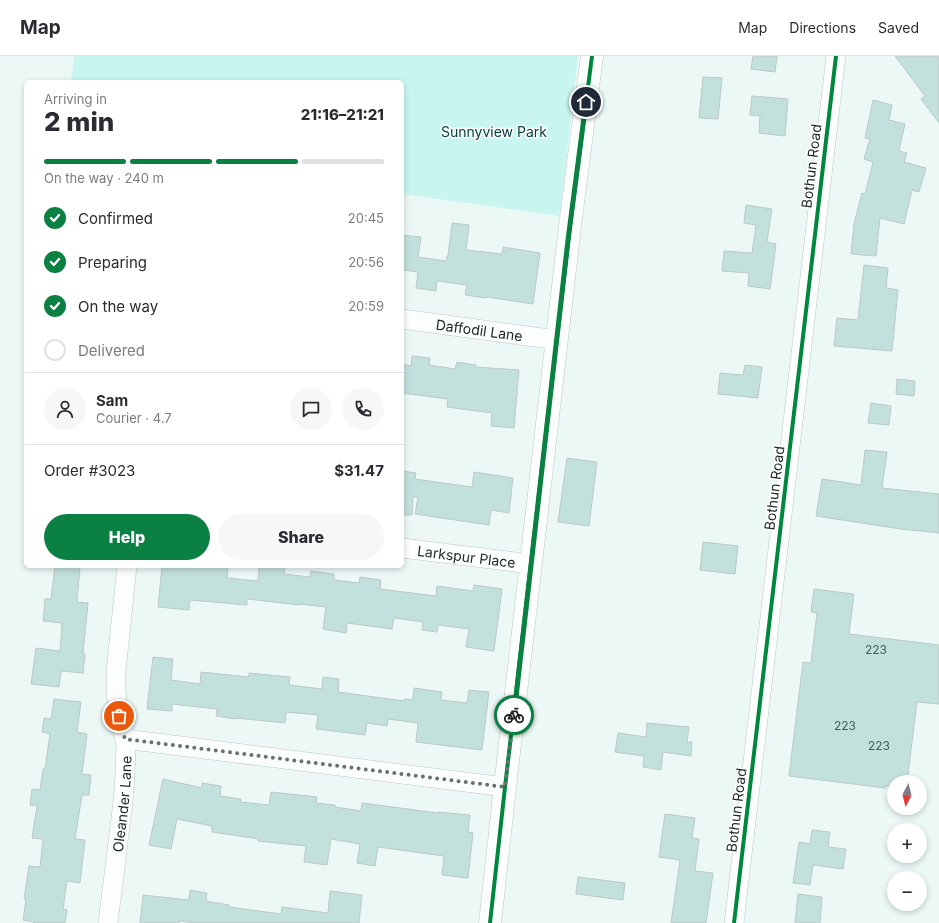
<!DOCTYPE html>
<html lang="en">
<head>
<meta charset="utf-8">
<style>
  :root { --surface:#fff; --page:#f7f7f7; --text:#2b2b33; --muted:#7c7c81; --line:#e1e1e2; --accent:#0b8043 }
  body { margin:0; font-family:Inter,sans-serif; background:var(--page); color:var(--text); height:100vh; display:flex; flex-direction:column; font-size:15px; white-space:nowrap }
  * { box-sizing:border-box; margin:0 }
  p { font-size:13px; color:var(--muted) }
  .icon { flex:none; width:22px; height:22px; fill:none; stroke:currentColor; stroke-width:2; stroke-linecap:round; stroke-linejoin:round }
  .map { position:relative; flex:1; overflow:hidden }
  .side { position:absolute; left:24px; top:24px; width:380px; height:488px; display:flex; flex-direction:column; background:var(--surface); border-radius:6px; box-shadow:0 2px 6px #0003 }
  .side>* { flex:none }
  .needle { width:26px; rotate:187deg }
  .tools { position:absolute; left:887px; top:719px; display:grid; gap:8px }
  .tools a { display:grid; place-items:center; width:40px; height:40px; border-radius:50%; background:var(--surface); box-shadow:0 2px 6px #0003; font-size:20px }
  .pin { position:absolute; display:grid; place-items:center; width:34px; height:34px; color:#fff; margin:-17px; border:2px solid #fff; border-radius:50%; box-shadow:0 1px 4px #0007 }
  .courier { position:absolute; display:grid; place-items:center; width:40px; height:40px; margin:-20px; border:3px solid #0b8043; border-radius:50%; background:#fff; color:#222; box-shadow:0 1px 5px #0007 }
  .overview em { font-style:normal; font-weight:800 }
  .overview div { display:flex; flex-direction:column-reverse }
  .overview { display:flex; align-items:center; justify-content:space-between; height:68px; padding:0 20px }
  h1 { font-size:26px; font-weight:800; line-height:30px }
  .bar { display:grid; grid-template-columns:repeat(4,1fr); gap:6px 4px; align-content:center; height:48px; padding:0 20px }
  .bar i { height:5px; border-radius:3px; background:var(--line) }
  .bar .selected { background:var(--accent) }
  .bar p { grid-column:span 4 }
  .line { display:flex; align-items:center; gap:10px; padding:0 20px; border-top:1px solid var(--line) }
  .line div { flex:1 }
  .round { display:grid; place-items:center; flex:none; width:42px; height:42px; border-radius:21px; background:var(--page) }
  ol { padding:0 20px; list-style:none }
  li { display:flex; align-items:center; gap:12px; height:44px }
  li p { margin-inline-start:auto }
  li .icon { padding:4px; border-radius:50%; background:var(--accent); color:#fff; stroke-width:4 }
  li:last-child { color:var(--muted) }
  li i { width:22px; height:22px; border:2px solid var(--line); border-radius:50% }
  .cta { display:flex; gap:8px; margin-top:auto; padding:8px 20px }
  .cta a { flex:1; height:46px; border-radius:24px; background:var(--accent); color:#fff; font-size:16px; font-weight:800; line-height:46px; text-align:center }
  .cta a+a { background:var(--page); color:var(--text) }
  header { display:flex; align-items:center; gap:24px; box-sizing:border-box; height:56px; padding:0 20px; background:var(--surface); border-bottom:1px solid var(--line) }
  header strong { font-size:19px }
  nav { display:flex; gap:22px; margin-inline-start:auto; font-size:14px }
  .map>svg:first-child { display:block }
  .green { fill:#c8f5ef }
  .building { fill:#c2e0dc; stroke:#bdc9c7 }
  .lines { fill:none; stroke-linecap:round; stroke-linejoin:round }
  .street-casing { stroke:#bcc8c6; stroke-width:20 }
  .secondary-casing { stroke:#bcc8c6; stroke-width:23 }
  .street { stroke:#fcfefe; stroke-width:19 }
  .secondary { stroke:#fcfefe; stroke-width:22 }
  .cycleway-casing { stroke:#fff; stroke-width:6 }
  .cycleway { stroke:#00873e; stroke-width:4 }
  .done { stroke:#677371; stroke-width:4; stroke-dasharray:0 7.2 }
  .route { stroke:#0b8043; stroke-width:5 }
  .labels { text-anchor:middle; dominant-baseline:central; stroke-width:3; stroke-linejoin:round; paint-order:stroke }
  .number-label { font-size:12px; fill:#485956 }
  .park-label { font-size:14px; fill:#05413c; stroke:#fff }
  .street-label { font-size:14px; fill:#202c2a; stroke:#fff }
</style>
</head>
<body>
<header>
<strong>Map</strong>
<nav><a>Map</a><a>Directions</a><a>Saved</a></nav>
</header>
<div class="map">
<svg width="939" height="867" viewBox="0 0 939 867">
  <rect width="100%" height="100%" fill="#ebf8f6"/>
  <path class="green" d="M74,0h504l-18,160 -158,-22v-112h-331z"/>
  <g class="building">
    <path d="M753,0h24l-2,16 -24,-3z"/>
    <path d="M895,0h44v67l-18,-24 4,-3z"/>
    <path d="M703,21l19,1 -4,41 -19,-1z"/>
    <path d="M752,40l36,3 -3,37 -26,-3 1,-17 -10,-1z"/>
    <path d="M873,44l19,5 -3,15 16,4 -6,27 8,2 -3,9 22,6 -7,24 -7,-2 -8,34 -24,-6 -4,38 -25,-2 3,-30 8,-31 3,1 8,-32 -9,-3 6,-20 -5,-1z"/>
    <path d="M746,149l26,4 -5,33 9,2 -6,45 -22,-3 1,-13 -27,-2 2,-20 28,2 4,-28 -12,-2z"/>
    <path d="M452,167l17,2 -3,25 36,4 1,-7 37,6 -7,51 -46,-7 -1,1 -21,-3 2,-10 -30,-4 -1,10 -20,-3 2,-16 -16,-2v-35l19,2 -3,20 28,4 1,-5h1z"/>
    <path d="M864,209l24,3 -2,20 12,2 -6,61 -58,-5 3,-28 21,2z"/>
    <path d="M412,300l18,2 -1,7 26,4 2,-7 19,3v2l43,3 -5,58 -23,-2 1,-13 -45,-6 1,-8 -46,-6v-29l9,2z"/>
    <path d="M745,309l17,2 -4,31 -40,-4 2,-21 23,2z"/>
    <path d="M897,323l18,2 -1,15 -18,-2z"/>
    <path d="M871,347l20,3 -2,19 -21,-2z"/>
    <path d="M865,394l22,2 -5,36 57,6v39l-38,-4 -85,-13 6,-37 39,6z"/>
    <path d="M567,402l30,4 -8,64 -31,-4z"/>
    <path d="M402,415l14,2 -1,6 57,8 2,-15 39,6 -4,35 -18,-3 -2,15 -74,-11 3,-17h-5l-1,18h-10z"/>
    <path d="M703,486l35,4 -3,28 -35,-4z"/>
    <path d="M55,510h25l-3,36 11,1 -5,50 2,1 -2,19 -22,-2 -2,16 -28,-3 5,-36 24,3 2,-28 -19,-2 2,-22h6z"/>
    <path d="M162,510h66l-1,12 31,3 1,-15 26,1 -1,7 26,3 1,-6 23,3v6l25,3 1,-6 21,3 -1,9 56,7 1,-10 36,5 1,-6 28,4 -8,62 -28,-4 3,-18 -31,-4 -1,7 -15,-2 1,-8 -29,-4 -2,11 -45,-6 -1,10 -23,-4 3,-22 -27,-3v1l-52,-6v6l-57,-5 -1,10 -31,-3z"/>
    <path d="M814,533l40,5 -5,40 90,11v59l-22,-2 -10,80h-13v5l-9,-1v2l-96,-12 14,-114 8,1 6,-50 -6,-1z"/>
    <path d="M153,601l20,2 -2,21 29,4 1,-12 48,5v-4l41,4 -1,8 33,4 1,-12 16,2 -1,13 66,9v-2l9,1 1,-12 28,4 -1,8 26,3 2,-13 20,2 -7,58 -66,-8 2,-19 -30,-4 -1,7 -20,-3 -2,12 -32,-4 -17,-2 2,-14 -32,-3 -1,11 -49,-5v1l-20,-3 1,-7 -45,-5v7l-25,-2z"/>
    <path d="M54,643l27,3 -4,30 10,2 -5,40 9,1 -2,20h-7l-7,44 10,1 -5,43 -13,-2 -4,28 4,1 -2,13h-32l1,-1 -11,-2 3,-21h-2l5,-33 11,1 3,-28 -11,-1 5,-32 -7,-1 2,-16 8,1 3,-21h2l5,-35 -8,-2 2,-14 7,1z"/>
    <path d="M647,667l42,4 -2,15h5l-1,14 -28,-4 -2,18 -18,-3 1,-11 -29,-4 3,-19 28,4z"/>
    <path d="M163,723l39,9v-5l19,3 -1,10 21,3 -1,3 29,3 2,-13 46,5 -1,6 19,2v2l26,4 1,-8 76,10v-1l32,3 -2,17 5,1 -5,45 -26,-3 2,-19 -66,-9 -3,19 -18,-3 3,-19 -29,-5 -4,26 -23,-3 2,-16 -48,-5 1,-2 -47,-7v-6l-35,-7 -6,30 -22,-4z"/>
    <path d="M665,758l30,4 -3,20 7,1 -4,32 18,2 -7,50h-35l9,-63 -21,-3z"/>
    <path d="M812,774l18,2 -2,15 18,2 -3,20 -30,-4 -3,20 -17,-2 6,-41 11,2z"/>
    <path d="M578,821l47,6 -2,17 -47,-6z"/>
    <path d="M190,834l17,3 -1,8 23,4v2l52,7 1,-7 46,6 2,-22 32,4 -3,28h-164l-16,-2v2h-39l3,-28 46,5z"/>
    <path d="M798,838l24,3 -2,26h-25z"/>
  </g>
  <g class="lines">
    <g class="street-casing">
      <g id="street">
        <path id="s1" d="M402,263l155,21"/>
        <path id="s2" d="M402,492l129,16"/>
        <path d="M125,683l380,48"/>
        <path id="s3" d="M108,867l15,-121 2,-27 1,-29 -8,-37 -2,-17v-21l11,-105"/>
        <path d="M734,867l102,-867"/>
      </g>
    </g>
    <g class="secondary-casing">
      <path id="secondary" d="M490,867l15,-136 65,-561 22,-170"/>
    </g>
    <use href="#street" class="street"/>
    <use href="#secondary" class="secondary"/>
    <g class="cycleway-casing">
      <g id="cycleway">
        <path d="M490,867l15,-136 65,-561 22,-170"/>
        <path d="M734,867l102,-867"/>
      </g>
    </g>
    <use href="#cycleway" class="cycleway"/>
  </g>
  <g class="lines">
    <path class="done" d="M119,660l6,23 380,48 9,-72"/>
    <path class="route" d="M514,659l54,-475 18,-138"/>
  </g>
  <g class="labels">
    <g class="number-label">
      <text x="876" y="593">223</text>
      <text x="845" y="669">223</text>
      <text x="879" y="689">223</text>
    </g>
    <g class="park-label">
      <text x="494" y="75">Sunnyview Park</text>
    </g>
    <g class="street-label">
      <text transform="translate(811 110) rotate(-83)">Bothun Road</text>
      <text stroke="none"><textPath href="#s1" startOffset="78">Daffodil Lane</textPath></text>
      <text transform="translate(774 432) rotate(-83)">Bothun Road</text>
      <text stroke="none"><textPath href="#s2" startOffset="65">Larkspur Place</textPath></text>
      <text stroke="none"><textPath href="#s3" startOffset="120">Oleander Lane</textPath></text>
      <text transform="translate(736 754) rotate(-83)">Bothun Road</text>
    </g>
  </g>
</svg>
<div class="tools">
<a><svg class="needle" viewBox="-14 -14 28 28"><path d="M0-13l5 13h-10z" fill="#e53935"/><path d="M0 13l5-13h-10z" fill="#7c7c81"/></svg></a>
<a>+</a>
<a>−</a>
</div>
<div class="pin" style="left:119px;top:660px;background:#ea580c"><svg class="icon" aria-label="bag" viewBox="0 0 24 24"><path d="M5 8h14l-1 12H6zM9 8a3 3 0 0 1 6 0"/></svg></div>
<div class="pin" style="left:586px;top:46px;background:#1f2937"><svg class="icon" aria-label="home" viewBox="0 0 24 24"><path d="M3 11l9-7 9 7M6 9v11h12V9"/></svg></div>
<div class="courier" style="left:514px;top:659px"><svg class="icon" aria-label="bike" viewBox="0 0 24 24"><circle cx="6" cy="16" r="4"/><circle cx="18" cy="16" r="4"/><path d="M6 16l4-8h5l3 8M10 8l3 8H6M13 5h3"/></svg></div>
<section class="side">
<div class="overview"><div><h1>2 min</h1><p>Arriving in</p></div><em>21:16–21:21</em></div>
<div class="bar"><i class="selected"></i><i class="selected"></i><i class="selected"></i><i></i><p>On the way · 240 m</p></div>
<ol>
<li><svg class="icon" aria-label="check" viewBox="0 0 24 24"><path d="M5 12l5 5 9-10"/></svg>Confirmed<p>20:45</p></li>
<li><svg class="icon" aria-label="check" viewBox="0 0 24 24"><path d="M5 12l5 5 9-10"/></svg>Preparing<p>20:56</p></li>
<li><svg class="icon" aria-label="check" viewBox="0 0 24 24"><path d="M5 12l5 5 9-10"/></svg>On the way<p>20:59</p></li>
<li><i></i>Delivered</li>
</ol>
<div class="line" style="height:72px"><a class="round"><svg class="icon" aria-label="person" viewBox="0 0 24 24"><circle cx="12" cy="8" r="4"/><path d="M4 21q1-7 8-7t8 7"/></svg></a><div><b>Sam</b><p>Courier · 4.7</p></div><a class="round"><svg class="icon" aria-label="chat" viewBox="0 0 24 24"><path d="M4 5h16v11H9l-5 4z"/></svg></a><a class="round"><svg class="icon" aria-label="phone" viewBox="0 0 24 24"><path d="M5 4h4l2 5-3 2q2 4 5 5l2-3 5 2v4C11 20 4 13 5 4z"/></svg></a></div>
<div class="line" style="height:52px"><div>Order #3023</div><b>$31.47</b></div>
<div class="cta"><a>Help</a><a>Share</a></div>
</section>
</div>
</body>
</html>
